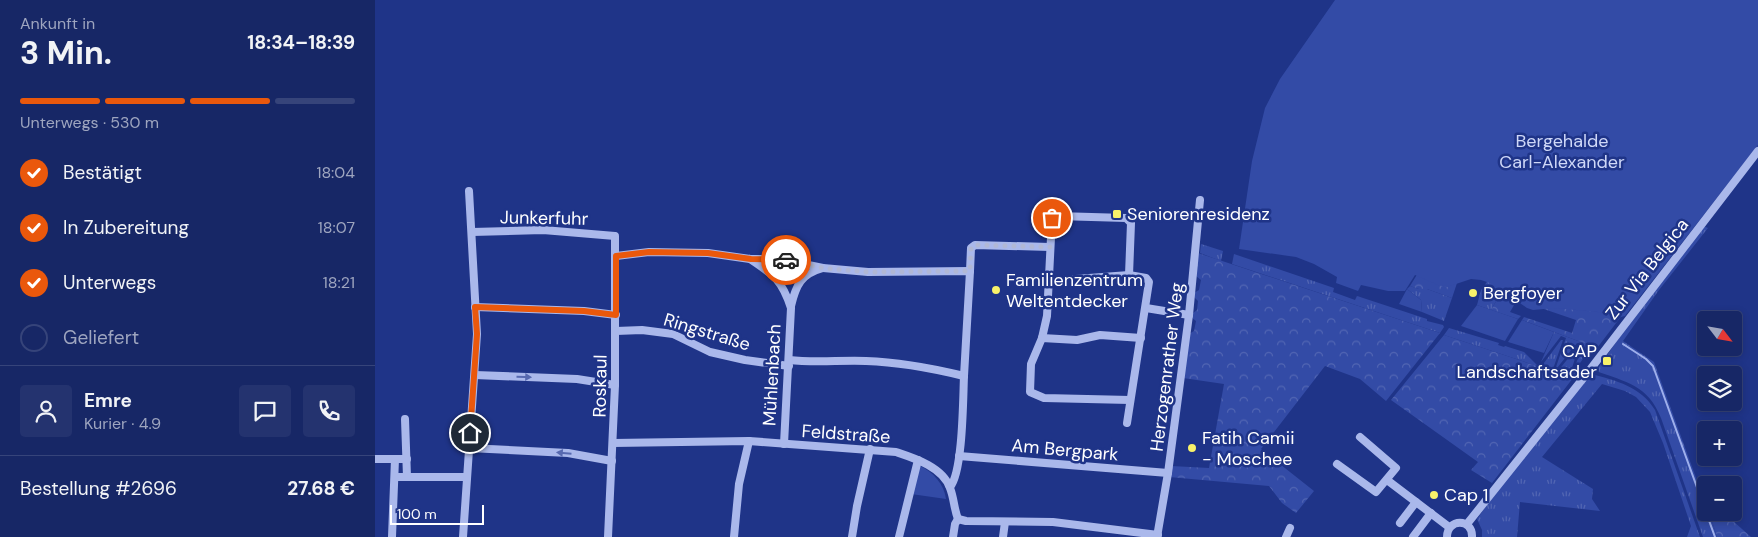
<!DOCTYPE html>
<html lang="de">
<head>
<meta charset="utf-8">
<style>
  :root { --surface:#172766; --page:#24336f; --text:#f1f3f6; --muted:#9ea5bf; --line:#36447a; --accent:#ea580c }
  body { margin:0; font-family:"DM Sans",sans-serif; background:var(--page); color:var(--text); height:100vh; display:flex; flex-direction:column; font-size:19px; white-space:nowrap }
  * { box-sizing:border-box; margin:0 }
  p { font-size:16px; color:var(--muted) }
  .icon { flex:none; width:28px; height:28px; fill:none; stroke:currentColor; stroke-width:2; stroke-linecap:round; stroke-linejoin:round }
  .map { position:relative; flex:1; overflow:hidden }
  .drawer { display:flex; flex-direction:column; background:var(--surface); width:375px }
  .drawer>* { flex:none }
  .needle { width:32px; rotate:121deg }
  .tools { position:absolute; left:1322px; top:311px; display:grid; gap:10px }
  .tools a { display:grid; place-items:center; width:45px; height:45px; border-radius:5px; background:var(--surface); box-shadow:0 2px 8px #0003,0 0 0 1px var(--line); font-size:25px }
  .scale { position:absolute; left:15px; bottom:12px; width:94px; box-sizing:border-box; padding-left:5px; border:2px solid #fff; border-top:0; font-size:14px; line-height:18px; white-space:nowrap; color:#fff; -webkit-text-stroke:4px #1f3488; paint-order:stroke }
  .pin { position:absolute; display:grid; place-items:center; width:42px; height:42px; color:#fff; margin:-21px; border:2px solid #fff; border-radius:50%; box-shadow:0 1px 5px #0007 }
  .courier { position:absolute; display:grid; place-items:center; width:50px; height:50px; margin:-25px; border:4px solid #ea580c; border-radius:50%; background:#fff; color:#222; box-shadow:0 1px 6px #0007 }
  .summary em { font-style:normal; font-weight:700 }
  .summary div { display:flex; flex-direction:column-reverse }
  .summary { display:flex; align-items:center; justify-content:space-between; height:85px; padding:0 20px }
  h1 { font-size:32px; font-weight:700; line-height:38px }
  .bar { display:grid; grid-template-columns:repeat(4,1fr); gap:8px 5px; align-content:center; height:60px; padding:0 20px }
  .bar i { height:6px; border-radius:4px; background:var(--line) }
  .bar .selected { background:var(--accent) }
  .bar p { grid-column:span 4 }
  .line { display:flex; align-items:center; gap:12px; padding:0 20px; border-top:1px solid var(--line) }
  .line div { flex:1 }
  .round { display:grid; place-items:center; flex:none; width:52px; height:52px; border-radius:5px; background:var(--page) }
  ol { padding:0 20px; list-style:none }
  li { display:flex; align-items:center; gap:15px; height:55px }
  li p { margin-inline-start:auto }
  li .icon { padding:5px; border-radius:50%; background:var(--accent); color:#fff; stroke-width:4 }
  li:last-child { color:var(--muted) }
  li i { width:28px; height:28px; border:2px solid var(--line); border-radius:50% }
  main { display:flex; flex:1; min-height:0 }
  .map>svg:first-child { display:block }
  .grass { fill:url(#grass-tufts) }
  .forest { fill:url(#forest-crowns) }
  .park { fill:#334ba6 }
  .lines { fill:none; stroke-linecap:round; stroke-linejoin:round }
  .stream { stroke:#9eafec; stroke-width:2 }
  .minor { stroke:#aab8eb; stroke-width:8 }
  .oneway { fill:#5769b0 }
  .done { stroke:#b1b8d5; stroke-width:5; stroke-dasharray:0 9 }
  .route { stroke:#ea580c; stroke-width:6 }
  .poi-dot { fill:#f8f26a; stroke:#1f3488; stroke-width:2 }
  .labels { text-anchor:middle; dominant-baseline:central; stroke-width:5; stroke-linejoin:round; paint-order:stroke }
  .park-label { font-size:18px; fill:#cfd8f8; stroke:#1f3488 }
  .poi-label { font-size:18px; fill:#fff; stroke:#1f3488; text-anchor:start }
  .street-label { font-size:18px; fill:#fff; stroke:#1f3488 }
</style>
</head>
<body>
<main>
<section class="drawer">
<div class="summary"><div><h1>3 Min.</h1><p>Ankunft in</p></div><em>18:34–18:39</em></div>
<div class="bar"><i class="selected"></i><i class="selected"></i><i class="selected"></i><i></i><p>Unterwegs · 530 m</p></div>
<ol>
<li><svg class="icon" aria-label="check" viewBox="0 0 24 24"><path d="M5 12l5 5 9-10"/></svg>Bestätigt<p>18:04</p></li>
<li><svg class="icon" aria-label="check" viewBox="0 0 24 24"><path d="M5 12l5 5 9-10"/></svg>In Zubereitung<p>18:07</p></li>
<li><svg class="icon" aria-label="check" viewBox="0 0 24 24"><path d="M5 12l5 5 9-10"/></svg>Unterwegs<p>18:21</p></li>
<li><i></i>Geliefert</li>
</ol>
<div class="line" style="height:90px"><a class="round"><svg class="icon" aria-label="person" viewBox="0 0 24 24"><circle cx="12" cy="8" r="4"/><path d="M4 21q1-7 8-7t8 7"/></svg></a><div><b>Emre</b><p>Kurier · 4.9</p></div><a class="round"><svg class="icon" aria-label="chat" viewBox="0 0 24 24"><path d="M4 5h16v11H9l-5 4z"/></svg></a><a class="round"><svg class="icon" aria-label="phone" viewBox="0 0 24 24"><path d="M5 4h4l2 5-3 2q2 4 5 5l2-3 5 2v4C11 20 4 13 5 4z"/></svg></a></div>
<div class="line" style="height:65px"><div>Bestellung #2696</div><b>27.68 €</b></div>
</section>
<div class="map">
<svg width="1383" height="537" viewBox="0 0 1383 537">
  <defs>
    <pattern id="grass-tufts" width="24" height="20" patternUnits="userSpaceOnUse" patternTransform="scale(1.25)"><rect width="24" height="20" fill="#334ba6"/><path d="M3 7l-1-3M5 7V3M7 7l1-3M15 17l-1-3M17 17v-4M19 17l1-3" fill="none" stroke="#5266b3"/></pattern>
    <pattern id="forest-crowns" width="20" height="18" patternUnits="userSpaceOnUse" patternTransform="scale(1.25)"><rect width="20" height="18" fill="#334ba6"/><path d="M2 6a3 3 0 1 1 6 0M12 15a3 3 0 1 1 6 0" fill="none" stroke="#5266b3"/></pattern>
  </defs>
  <rect width="100%" height="100%" fill="#1f3488"/>
  <g class="grass">
    <path d="M1328,226l5,2 -49,62 -36,51 31,21 45,124 7,9v17l6,1 1,3 -1,5 5,16h-14l-42,-119c-13,-33 -35,-36 -65,-47l32,-46z"/>
    <path d="M826,244l22,7 -2,10 -21,-8z"/>
    <path d="M859,254l100,34 -1,4 22,8 2,-4 70,23v2l16,4 1,2 -4,6 -208,-69z"/>
    <path d="M1114,279l14,10 -12,21 -14,-5 4,-15z"/>
    <path d="M1035,286l9,3h8l25,9 -8,23 -22,-9 -1,-12 -14,-11z"/>
    <path d="M1074,328l50,15 -1,2 6,2 1,-1 19,6 14,14 3,1 20,-27h2l-10,29 5,2 20,-25h1l-8,25 6,2 -4,5 -129,-43z"/>
    <path d="M1179,332l43,16 -4,4 -4,-2 -11,16 -2,-2 6,-19 -5,-2 -20,25 -1,-1 10,-29 -5,-2 -20,26z"/>
    <path d="M1216,374c26,7 49,12 64,36l45,127h-13l4,-11 -28,-83 -13,-31 -14,-15 -11,-6 -23,-7 -60,73 51,32 -1,10 8,12 -80,-9 -3,35h-35v-7l-5,-11 29,-41 55,-69z"/>
  </g>
  <g class="forest">
    <path d="M823,253l242,80 -54,68 -26,-22 -35,-13 -64,83 53,42 -18,22 -14,-10 -13,-17 -100,-9 2,-11 38,2 15,-84 -41,-6 6,-44 5,-3 2,-10 -5,-4 1,-3 5,-4 1,-9 -4,-4v-4l5,-3 2,-10 -5,-4z"/>
    <path d="M1043,273l40,7 -6,18 -25,-9h-8l-9,-3z"/>
    <path d="M1128,289l14,11 -7,12 11,4 -3,3 -27,-9z"/>
    <path d="M1157,305l91,9 -26,34 -75,-28 2,-3 48,16 4,-13z"/>
    <path d="M1069,335l129,43 -81,105 -21,-13 7,-8 -87,-62z"/>
    <path d="M1337,513h12l27,24h-34l-5,-16 1,-5z"/>
  </g>
  <g class="park">
    <path d="M960,0h423v145l-133,171 -4,1 -13,-4 -53,-5 -22,2 -6,-2 -37,-25 -9,-3 -10,-1 -24,8 -9,-2 -23,-10 -10,16h-17l-27,-6 -3,6 -22,-8 1,-6 -23,-13 -18,-7 -57,-8 13,-88 13,-53 15,-29z"/>
    <path d="M1032,289l14,11 1,12 -23,-8z"/>
    <path d="M1102,305l41,14 -13,22 -44,-15z"/>
    <path d="M1147,320l32,12 -10,21 -36,-11z"/>
    <path d="M545,466c13,6 24,18 26,33l-35,-5z"/>
  </g>
  <g class="lines">
    <path class="stream" d="M1248,344l23,15 7,7 62,171"/>
    <g class="minor">
      <path d="M97,232l71,-2 72,6v149l-7,152"/>
      <path d="M241,256l33,-4 59,1 42,6h29l44,9 45,4 102,-1 -6,105c-33,-8 -64,-14 -98,-15 -26,-1 -51,2 -77,-1"/>
      <path d="M375,259c24,16 32,21 41,49l-7,136"/>
      <path d="M595,271l1,-23 4,-3 75,2"/>
      <path d="M754,275l2,-52 -5,-5 -69,-2 -5,2 -5,98 -5,22 -11,26 -1,28 14,6 86,2"/>
      <path d="M674,281l80,-6 17,3 3,4 -22,141"/>
      <path d="M416,306c5,-21 10,-32 32,-38"/>
      <path d="M100,307l109,4 32,4"/>
      <path d="M771,308l43,7"/>
      <path d="M241,331l26,-1 31,4 37,18 35,8 44,6"/>
      <path d="M667,338l35,2 23,-5 41,3"/>
      <path d="M100,375l102,4 38,6"/>
      <path d="M30,419l2,58"/>
      <path d="M238,443l136,-2 147,11c18,6 47,15 54,36 4,10 4,21 8,31"/>
      <path d="M94,448l99,5 44,8"/>
      <path d="M584,456l209,17"/>
      <path d="M0,459h20"/>
      <path d="M962,464l39,28 20,-24 -36,-31"/>
      <path d="M21,477h71"/>
      <path d="M1012,480l62,47"/>
      <path d="M575,487c13,-15 13,-89 14,-111"/>
      <path d="M583,519l8,2 87,1 105,13"/>
      <path d="M1025,523l16,-21"/>
      <path d="M1092,524l122,-153 169,-220"/>
      <path d="M17,537l3,-78h12"/>
      <path d="M88,537l14,-203 -8,-143"/>
      <path d="M359,537l5,-53 10,-43"/>
      <path d="M477,537l5,-31 13,-57"/>
      <path d="M524,537l19,-77"/>
      <path d="M578,537l2,-13 3,-5"/>
      <path d="M628,537l2,-15"/>
      <path d="M782,537l11,-64 21,-158 11,-115"/>
      <path d="M911,537l4,-9"/>
      <path d="M1038,537l18,-24"/>
      <path d="M1072,537c0,-19 26,-19 25,0"/>
    </g>
  </g>
  <defs><path id="oneway-solid" d="M-6-.8H1V-3.2L6.5 0L1 3.2V.8H-6Z" transform="scale(1.25)"/></defs>
  <g class="oneway">
    <use href="#oneway-solid" transform="translate(149 377) rotate(2)"/>
    <use href="#oneway-solid" transform="translate(189 453) rotate(-175)"/>
  </g>
  <g class="lines">
    <path class="done" d="M411,260l37,8 45,4 102,-1 1,-23 4,-3 75,2 2,-29"/>
    <path class="route" d="M95,433l7,-99 -2,-27 109,4 32,4v-59l33,-4 59,1 43,6 35,1"/>
  </g>
  <g class="poi-dot">
    <rect x="737" y="209" width="10" height="10" rx="2.5"/>
    <circle cx="621" cy="290" r="5"/>
    <circle cx="1098" cy="293" r="5"/>
    <rect x="1227" y="356" width="10" height="10" rx="2.5"/>
    <circle cx="817" cy="448" r="5"/>
    <circle cx="1059" cy="495" r="5"/>
  </g>
  <g class="labels">
    <g class="park-label">
      <text x="1187" y="141">Bergehalde<tspan x="1187" dy="21">Carl-Alexander</tspan></text>
    </g>
    <g class="poi-label">
      <text x="752" y="214">Seniorenresidenz</text>
      <text x="631" y="280">Familienzentrum<tspan x="631" dy="21">Weltentdecker</tspan></text>
      <text x="1108" y="293">Bergfoyer</text>
      <text x="1222" y="351" text-anchor="end">CAP<tspan x="1222" dy="21">Landschaftsader</tspan></text>
      <text x="827" y="438">Fatih Camii<tspan x="827" dy="21">- Moschee</tspan></text>
      <text x="1069" y="495">Cap 1</text>
    </g>
    <g class="street-label">
      <text transform="translate(169 218) rotate(1)">Junkerfuhr</text>
      <text transform="translate(1272 269) rotate(-52)">Zur Via Belgica</text>
      <text transform="translate(332 332) rotate(17)">Ringstraße</text>
      <text transform="translate(792 367) rotate(-83)">Herzogenrather Weg</text>
      <text transform="translate(397 375) rotate(-87)">Mühlenbach</text>
      <text transform="translate(225 386) rotate(-89)">Roskaul</text>
      <text transform="translate(471 434) rotate(4)">Feldstraße</text>
      <text transform="translate(690 450) rotate(5)">Am Bergpark</text>
    </g>
  </g>
</svg>
<div class="tools">
<a><svg class="needle" viewBox="-14 -14 28 28"><path d="M0-13l5 13h-10z" fill="#e53935"/><path d="M0 13l5-13h-10z" fill="#9ea5bf"/></svg></a>
<a><svg class="icon" aria-label="layers" viewBox="0 0 24 24"><path d="M12 4l9 5-9 5-9-5zM3 14l9 5 9-5"/></svg></a>
<a>+</a>
<a>−</a>
</div>
<div class="scale">100 m</div>
<div class="pin" style="left:677px;top:218px;background:#ea580c"><svg class="icon" aria-label="bag" viewBox="0 0 24 24"><path d="M5 8h14l-1 12H6zM9 8a3 3 0 0 1 6 0"/></svg></div>
<div class="pin" style="left:95px;top:433px;background:#1f2937"><svg class="icon" aria-label="home" viewBox="0 0 24 24"><path d="M3 11l9-7 9 7M6 9v11h12V9"/></svg></div>
<div class="courier" style="left:411px;top:260px"><svg class="icon" aria-label="car" viewBox="0 0 24 24"><path d="M5 17H2v-5l4-1 3-4h7l3 4 3 1v5h-3M9 17h6M6 11h13"/><circle cx="7" cy="17" r="2"/><circle cx="17" cy="17" r="2"/></svg></div>
</div>
</main>
</body>
</html>
